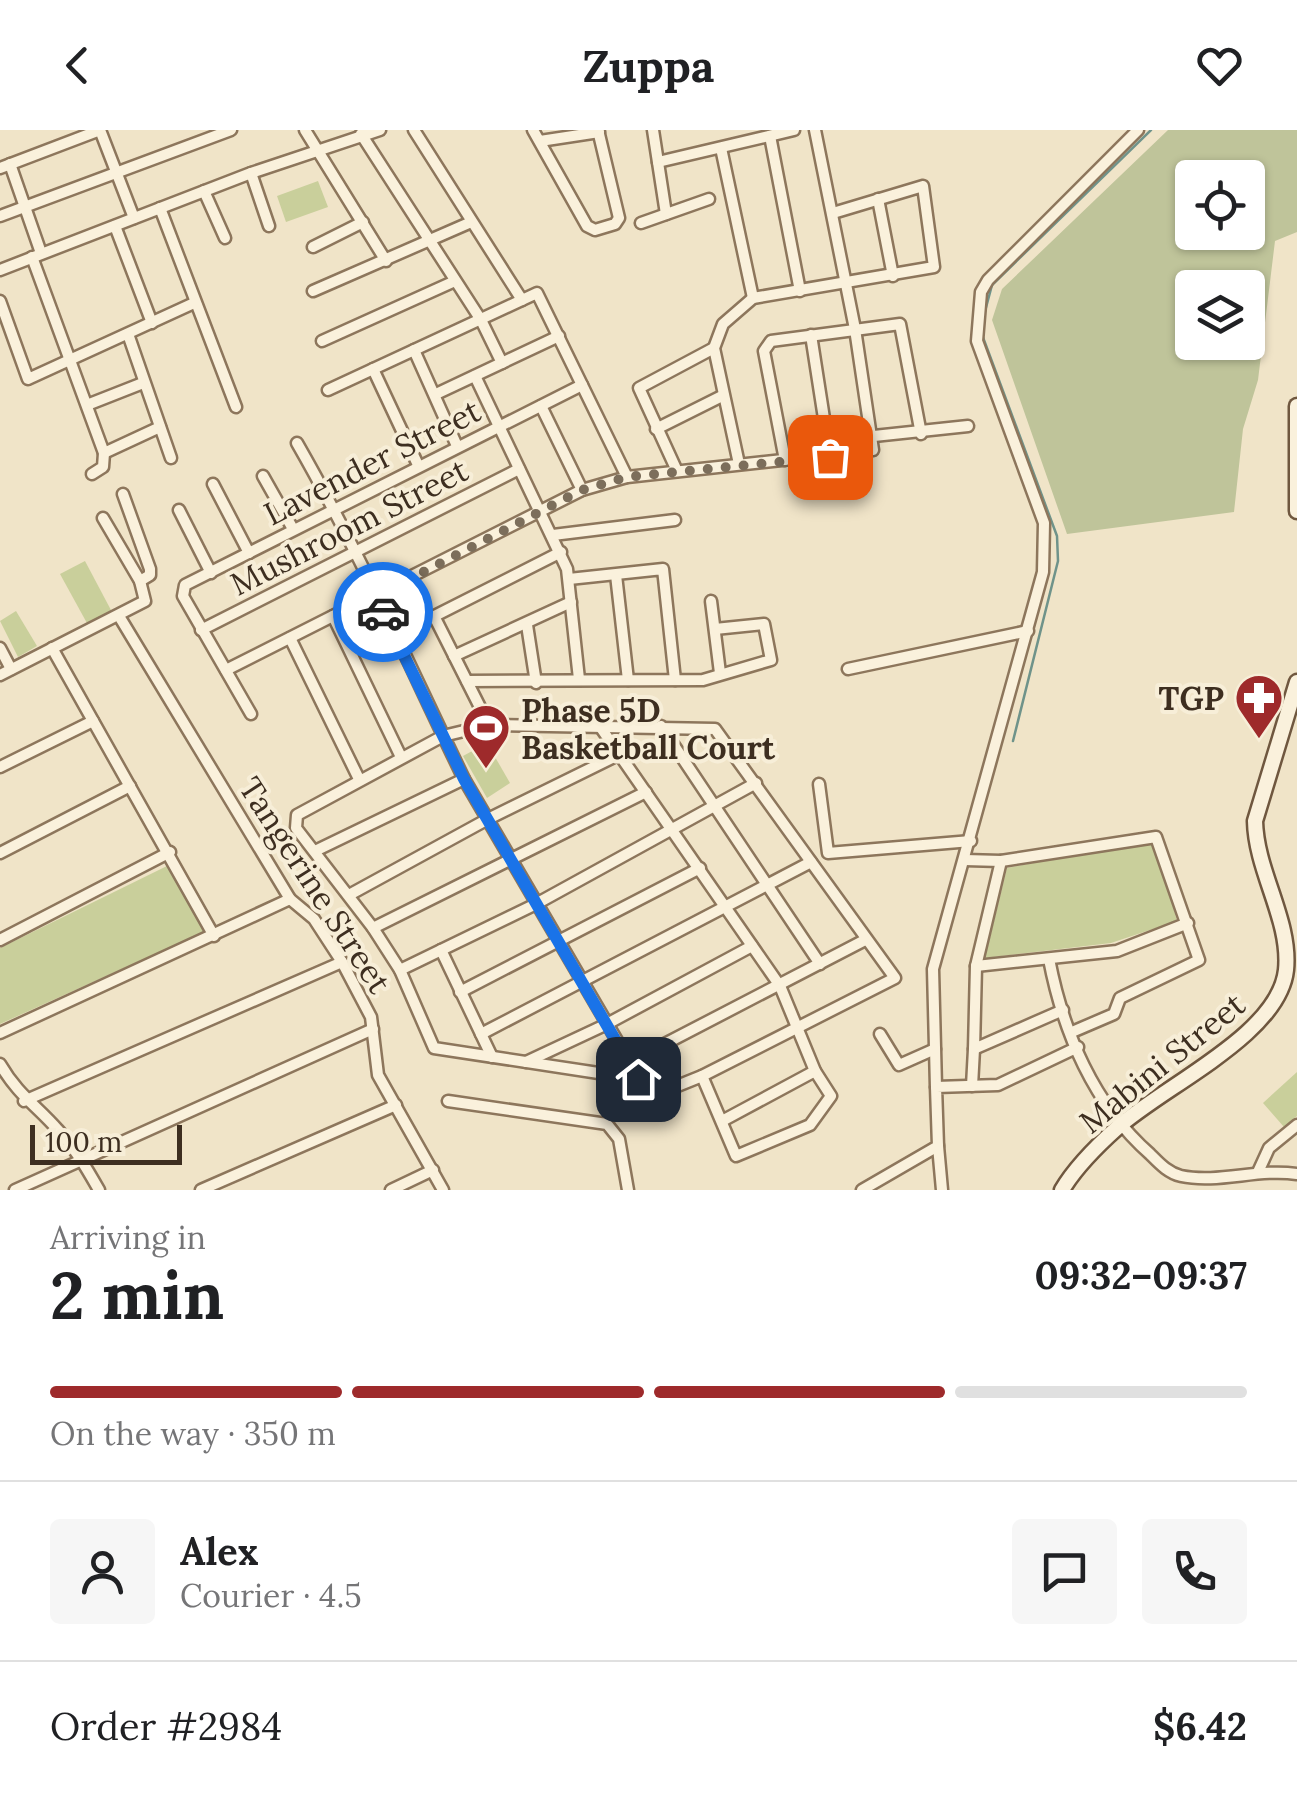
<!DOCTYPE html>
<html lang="en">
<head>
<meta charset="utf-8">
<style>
  :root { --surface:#fff; --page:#f6f6f6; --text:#202124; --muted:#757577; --line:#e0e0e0; --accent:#9e2a2b }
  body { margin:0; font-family:Lora,serif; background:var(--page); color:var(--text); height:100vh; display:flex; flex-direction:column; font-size:38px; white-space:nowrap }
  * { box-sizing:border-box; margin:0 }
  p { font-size:32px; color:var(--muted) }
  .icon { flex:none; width:55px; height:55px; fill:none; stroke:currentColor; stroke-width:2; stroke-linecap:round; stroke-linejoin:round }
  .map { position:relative; height:1060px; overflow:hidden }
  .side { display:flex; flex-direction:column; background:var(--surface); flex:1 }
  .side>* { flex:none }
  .fabs { position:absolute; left:1175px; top:30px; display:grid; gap:20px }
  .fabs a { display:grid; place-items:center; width:90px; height:90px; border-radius:10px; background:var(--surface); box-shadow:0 2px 8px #0004; font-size:50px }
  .scale { position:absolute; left:30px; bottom:25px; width:152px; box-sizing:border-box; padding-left:10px; border:5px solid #3d2e20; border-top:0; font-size:28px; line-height:35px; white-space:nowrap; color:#3d2e20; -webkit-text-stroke:8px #f7eed8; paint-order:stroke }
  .pin { position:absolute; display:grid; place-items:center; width:85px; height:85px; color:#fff; margin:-42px; border-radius:20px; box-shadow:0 5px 15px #0006 }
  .courier { position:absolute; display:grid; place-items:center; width:100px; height:100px; margin:-50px; border:8px solid #1a73e8; border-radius:50%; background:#fff; color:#222; box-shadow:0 2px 12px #0007 }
  .summary em { font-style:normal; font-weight:700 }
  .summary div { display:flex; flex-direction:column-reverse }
  .summary { display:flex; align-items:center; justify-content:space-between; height:170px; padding:0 50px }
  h1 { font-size:65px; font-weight:700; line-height:75px }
  .bar { display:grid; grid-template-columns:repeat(4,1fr); gap:15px 10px; align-content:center; height:120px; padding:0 50px }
  .bar i { height:12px; border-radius:8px; background:var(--line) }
  .bar .on { background:var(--accent) }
  .bar p { grid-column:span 4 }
  .line { display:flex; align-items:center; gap:25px; padding:0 50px; border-top:2px solid var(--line) }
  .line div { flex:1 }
  .round { display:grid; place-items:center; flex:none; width:105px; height:105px; border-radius:10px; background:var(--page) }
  header { display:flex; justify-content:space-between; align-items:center; height:130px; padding:0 50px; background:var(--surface); font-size:45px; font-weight:700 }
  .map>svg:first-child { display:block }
  .green { fill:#c9cf9b }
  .cemetery { fill:#bfc49a; fill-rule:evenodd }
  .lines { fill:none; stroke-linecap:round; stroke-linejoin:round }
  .stream { stroke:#6f938a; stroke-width:2.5 }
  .minor-casing { stroke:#8d765c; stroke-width:15 }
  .secondary-casing { stroke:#6f573f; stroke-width:19 }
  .minor { stroke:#faf1dc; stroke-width:10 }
  .secondary { stroke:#faf1dc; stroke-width:14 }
  .done { stroke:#7c6e5b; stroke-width:10; stroke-dasharray:0 18 }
  .route { stroke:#1a73e8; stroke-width:12 }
  .labels { text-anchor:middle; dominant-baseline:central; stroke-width:8; stroke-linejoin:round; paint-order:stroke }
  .street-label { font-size:32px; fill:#3d2e20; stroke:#f7eed8 }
  .poi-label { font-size:32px; font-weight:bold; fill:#3d2e20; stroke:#f7eed8; text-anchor:end }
</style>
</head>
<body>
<header><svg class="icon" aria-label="back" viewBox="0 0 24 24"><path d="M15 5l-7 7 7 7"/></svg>Zuppa<svg class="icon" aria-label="heart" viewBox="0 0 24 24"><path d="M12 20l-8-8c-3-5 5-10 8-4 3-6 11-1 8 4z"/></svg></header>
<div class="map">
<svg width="1297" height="1060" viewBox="0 0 1297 1060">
  <rect width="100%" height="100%" fill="#f0e4c8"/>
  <g class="green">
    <path d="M318,51l10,26 -42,15 -9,-26z"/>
    <path d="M85,431l27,51 -24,13 -28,-51z"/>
    <path d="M16,481l21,35 -19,11 -18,-36z"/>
    <path d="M487,613l23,40 -23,15 -24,-42z"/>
    <path d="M1155,710l22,81 -66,22 -126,15 22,-90z"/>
    <path d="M169,735l39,65 -208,94v-76z"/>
    <path d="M1297,942v44l-13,11 -21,-24z"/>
  </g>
  <path class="cemetery" d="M1168,0h129v102l-22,9 -17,139 -15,49 -9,83 -167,22 -75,-214 10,-31zM1192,48h56v54h-56zM1192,158h56v54h-56z"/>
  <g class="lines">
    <g class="stream">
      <path d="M984,185l8,-30 159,-155"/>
      <path d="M981,202l76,204 1,25 -45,180"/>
    </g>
    <g class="minor-casing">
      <g id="minor">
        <path d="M305,0l81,131"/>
        <path d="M414,0l108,170"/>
        <path d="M533,0l54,96 8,4 20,-6 4,-6 -21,-88"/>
        <path d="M653,0l13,84"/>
        <path d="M361,4l120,186 21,43"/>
        <path d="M770,6l30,155"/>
        <path d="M540,11l59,-9"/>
        <path d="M721,18l32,150"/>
        <path d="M658,32l136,-32"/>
        <path d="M10,34l31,89"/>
        <path d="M0,38l100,-38 34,88"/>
        <path d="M251,43l18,53"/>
        <path d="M204,61l21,47"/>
        <path d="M878,69l15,77"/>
        <path d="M160,78l76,199"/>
        <path d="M0,86l231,-86"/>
        <path d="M641,93l68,-24"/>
        <path d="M115,96l37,97"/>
        <path d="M313,117l50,-25"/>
        <path d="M32,127l72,196 56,-26"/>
        <path d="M0,140l251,-97 129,-43"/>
        <path d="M313,161l156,-68"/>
        <path d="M0,171l28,78 166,-76"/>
        <path d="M128,204l43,124"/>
        <path d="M811,205l19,122"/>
        <path d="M322,211l133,-60"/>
        <path d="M414,220l43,96"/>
        <path d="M373,239l45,96"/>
        <path d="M475,246l92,193 12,110"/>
        <path d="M328,260l209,-97 90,184"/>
        <path d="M436,264l123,-58"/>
        <path d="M87,275l56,-22"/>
        <path d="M541,276l41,84"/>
        <path d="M656,299l66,-33"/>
        <path d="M874,306l94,-10"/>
        <path d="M297,313c62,108 113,224 167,336l186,318 52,-21 193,-98 -180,-249 -226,-4 -46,11 -146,79 -1,13 77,100 27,42 34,78 204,31"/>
        <path d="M785,330l-21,-109 7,-10 129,-17 21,110"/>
        <path d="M739,334l-25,-116 9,-24 30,-26 181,-31 -11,-81 -90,27"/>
        <path d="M677,341l-38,-83 75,-40"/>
        <path d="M92,344l11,-7 1,-14"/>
        <path d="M263,346l30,53"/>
        <path d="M213,354l36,69"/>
        <path d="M123,364l27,75v6l-10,6"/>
        <path d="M179,380l32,63"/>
        <path d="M553,405l122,-15"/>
        <path d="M616,445l12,105"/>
        <path d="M569,449l94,-10 12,111"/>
        <path d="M711,471l9,72"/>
        <path d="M119,486l171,283 24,20 28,43 29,55 7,58 65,115"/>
        <path d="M333,486l68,141"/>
        <path d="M435,488l54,107"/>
        <path d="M527,495l9,58"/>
        <path d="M201,500l318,-161"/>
        <path d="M395,506l166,-84"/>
        <path d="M290,508l69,141"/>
        <path d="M0,518l11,21"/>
        <path d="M52,518l162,288"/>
        <path d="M454,526l117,-54"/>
        <path d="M848,539l180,-38"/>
        <path d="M226,540l356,-180 45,-13 246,-27 -18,-121 -40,-199"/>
        <path d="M0,545l145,-74 -5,-20 -37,-63"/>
        <path d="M467,551l236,-1 68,-20 -7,-36 -49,5"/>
        <path d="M251,584l-68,-118 2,-11 397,-200"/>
        <path d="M661,596l159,238"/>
        <path d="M601,598l179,258 35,85 16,25 -21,29 -74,31 -34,-80"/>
        <path d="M0,637l93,-46"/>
        <path d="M819,654l9,69 143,-12"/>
        <path d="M315,721l149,-72"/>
        <path d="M0,723l130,-67"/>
        <path d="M965,730l36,1"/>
        <path d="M349,765l139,-76 130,-64"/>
        <path d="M373,798l273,-136"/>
        <path d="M0,810l170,-88"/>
        <path d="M441,820l51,107"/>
        <path d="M1049,829c14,73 45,146 101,195 9,9 18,19 31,22 37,8 78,-8 116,-2"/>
        <path d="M976,836l141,-15 71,-28"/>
        <path d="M400,840l136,-66 220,-121"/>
        <path d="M460,862l240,-124"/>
        <path d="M1063,880l-89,39 2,-83 25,-105 155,-24 43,123 -79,38 -6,16 -42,18"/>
        <path d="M0,903l290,-134"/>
        <path d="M481,904l330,-172"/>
        <path d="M880,904l19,31 36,-16"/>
        <path d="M526,932l79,-37 147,-79"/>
        <path d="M628,933l237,-123"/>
        <path d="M0,934c18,31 36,41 58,66 17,18 29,39 41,60"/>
        <path d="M972,956l2,-37"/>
        <path d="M936,957l-3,-118 110,-397 1,-49 -67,-182 4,-49 7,-12 150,-150"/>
        <path d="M24,971l318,-139"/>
        <path d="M448,971l159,23 12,15 9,51"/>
        <path d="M722,991l93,-50"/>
        <path d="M938,1016l4,44"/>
        <path d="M1258,1042l11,-24 28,-23"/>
        <path d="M15,1060l358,-161"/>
        <path d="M201,1060l195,-85"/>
        <path d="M391,1060l42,-20"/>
        <path d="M862,1060l76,-44 -2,-59 62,-2 80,-38"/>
      </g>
    </g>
    <g class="secondary-casing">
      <g id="secondary">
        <path d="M1297,276v105"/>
        <path d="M1062,1060c13,-22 36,-45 55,-62 46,-42 162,-93 169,-158 5,-50 -30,-98 -31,-149l42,-139"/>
      </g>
    </g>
    <use href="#minor" class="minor"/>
    <use href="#secondary" class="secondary"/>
  </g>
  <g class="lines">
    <path class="done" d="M383,482l-8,-15 207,-107 45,-13 203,-20"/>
    <path class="route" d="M383,482l81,167 174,300"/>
  </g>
  <defs>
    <g id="pharmacy-pin" transform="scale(2.5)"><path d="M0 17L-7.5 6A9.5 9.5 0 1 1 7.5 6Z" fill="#9e2a2b" stroke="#f7eed8"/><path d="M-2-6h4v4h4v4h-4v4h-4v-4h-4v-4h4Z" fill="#fff"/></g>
    <g id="stadium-pin" transform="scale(2.5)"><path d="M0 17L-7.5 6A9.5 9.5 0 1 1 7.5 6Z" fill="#9e2a2b" stroke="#f7eed8"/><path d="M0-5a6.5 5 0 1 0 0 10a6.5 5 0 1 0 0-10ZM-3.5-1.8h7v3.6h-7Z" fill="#fff"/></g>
  </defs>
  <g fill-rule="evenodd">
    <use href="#pharmacy-pin" x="1259" y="568"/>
    <use href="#stadium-pin" x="486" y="598"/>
  </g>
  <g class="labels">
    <g class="street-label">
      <text transform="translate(372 332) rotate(-27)">Lavender Street</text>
      <text transform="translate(349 397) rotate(-27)">Mushroom Street</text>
      <text transform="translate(315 755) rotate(57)">Tangerine Street</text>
      <text transform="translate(1162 933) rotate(-39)">Mabini Street</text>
    </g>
    <g class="poi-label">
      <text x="1224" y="568">TGP</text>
      <text x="521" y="580" text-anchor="start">Phase 5D<tspan x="521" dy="37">Basketball Court</tspan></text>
    </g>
  </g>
</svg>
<div class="fabs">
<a><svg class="icon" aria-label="locate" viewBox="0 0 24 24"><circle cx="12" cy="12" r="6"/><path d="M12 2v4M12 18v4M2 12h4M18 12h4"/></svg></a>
<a><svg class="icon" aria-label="layers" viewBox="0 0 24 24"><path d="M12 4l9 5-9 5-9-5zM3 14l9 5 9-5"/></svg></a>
</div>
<div class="scale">100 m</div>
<div class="pin" style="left:830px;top:327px;background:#ea580c"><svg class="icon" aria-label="bag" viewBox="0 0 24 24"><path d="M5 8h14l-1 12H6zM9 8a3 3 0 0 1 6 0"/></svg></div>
<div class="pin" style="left:638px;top:949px;background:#1f2937"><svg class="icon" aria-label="home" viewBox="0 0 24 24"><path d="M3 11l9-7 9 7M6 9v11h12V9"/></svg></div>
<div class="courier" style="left:383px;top:482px"><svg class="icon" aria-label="car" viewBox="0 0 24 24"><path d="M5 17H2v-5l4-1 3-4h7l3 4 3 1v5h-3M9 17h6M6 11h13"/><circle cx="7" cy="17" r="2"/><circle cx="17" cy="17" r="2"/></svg></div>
</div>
<section class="side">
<div class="summary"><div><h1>2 min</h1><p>Arriving in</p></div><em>09:32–09:37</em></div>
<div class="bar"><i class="on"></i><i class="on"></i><i class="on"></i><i></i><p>On the way · 350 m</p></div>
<div class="line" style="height:180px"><a class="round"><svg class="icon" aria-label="person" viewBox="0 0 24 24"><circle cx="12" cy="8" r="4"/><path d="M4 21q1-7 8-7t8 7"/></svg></a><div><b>Alex</b><p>Courier · 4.5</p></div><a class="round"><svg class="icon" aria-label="chat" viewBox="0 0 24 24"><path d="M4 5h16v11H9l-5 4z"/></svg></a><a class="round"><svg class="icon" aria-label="phone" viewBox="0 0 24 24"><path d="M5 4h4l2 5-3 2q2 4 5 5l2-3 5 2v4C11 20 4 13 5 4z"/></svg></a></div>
<div class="line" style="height:130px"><div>Order #2984</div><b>$6.42</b></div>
</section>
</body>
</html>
